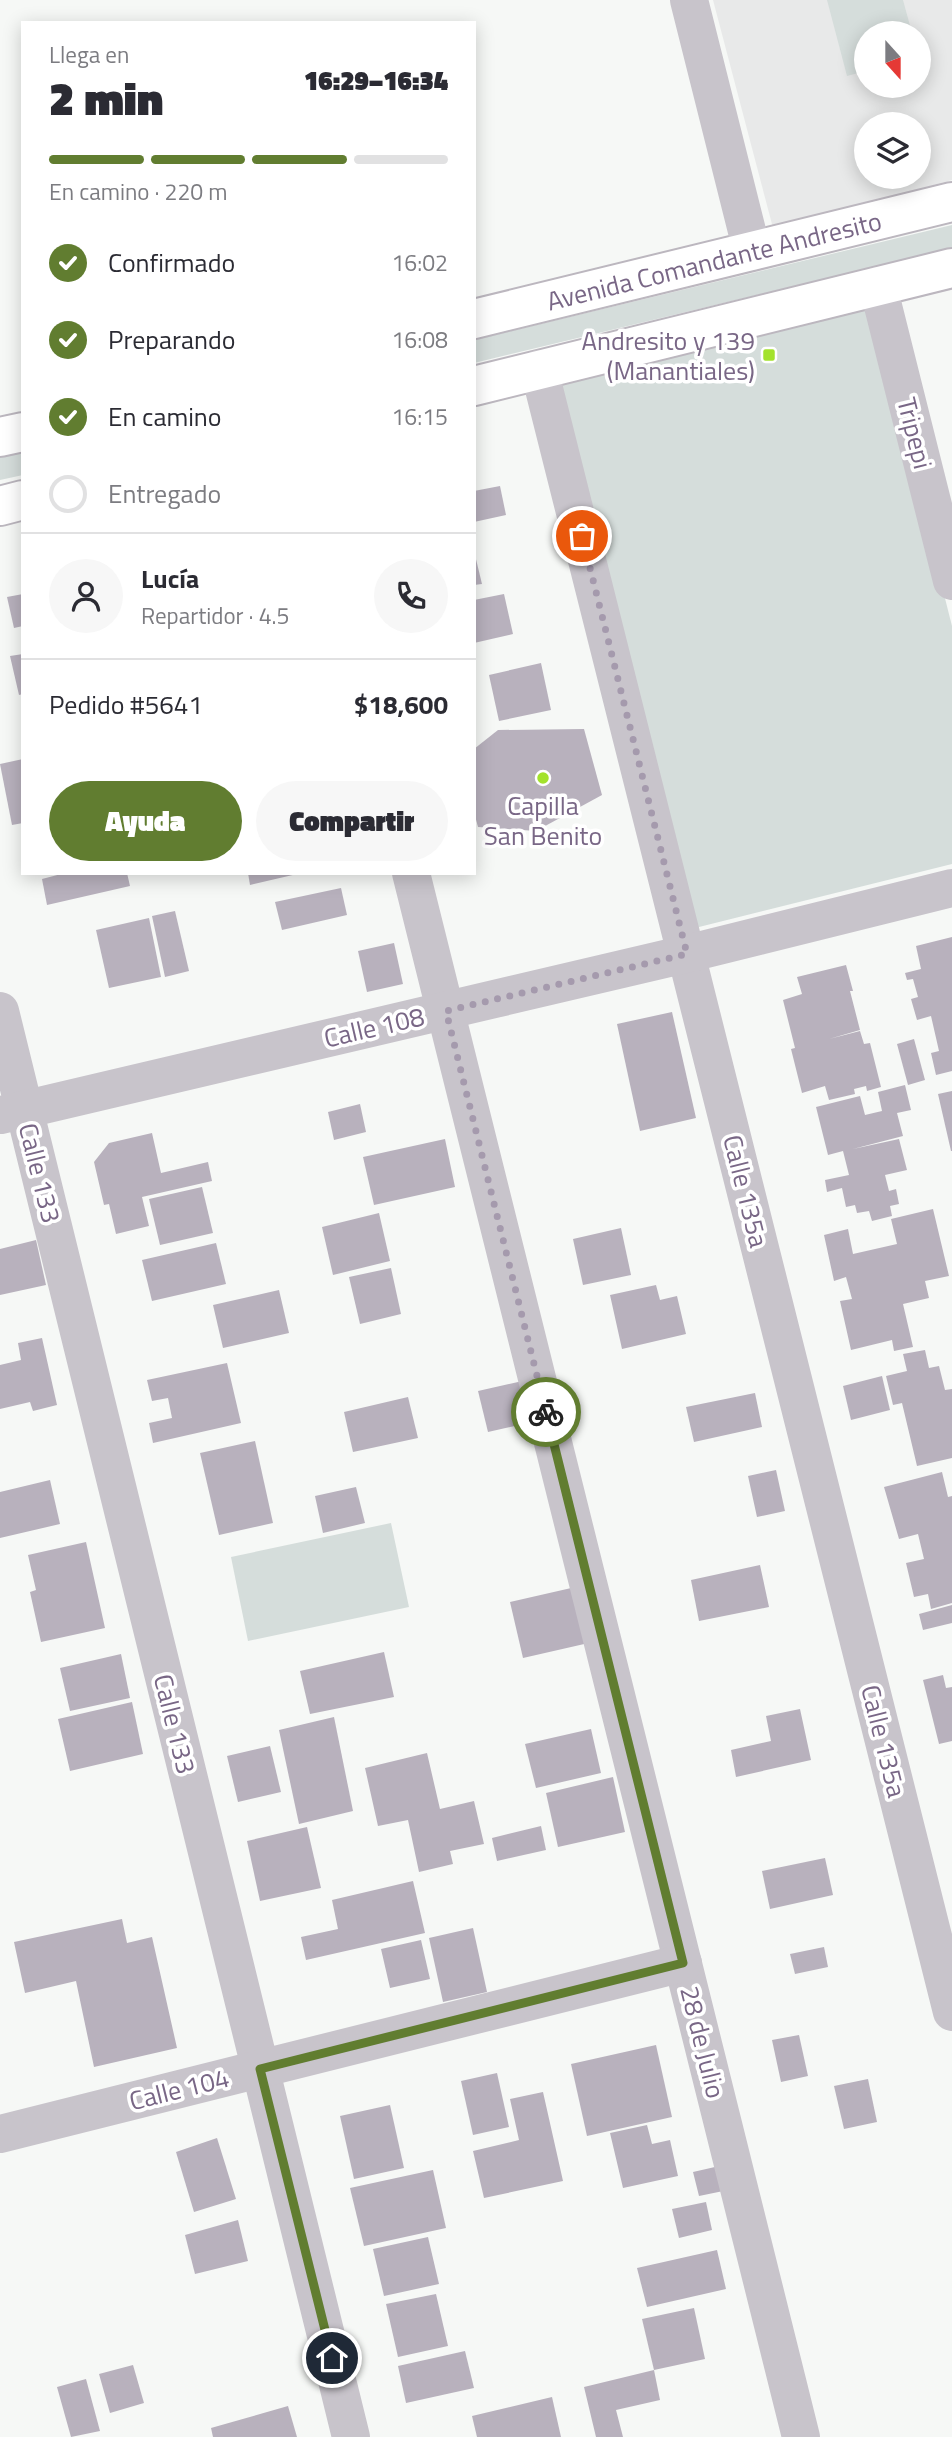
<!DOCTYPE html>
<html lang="es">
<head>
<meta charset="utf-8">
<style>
  :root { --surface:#fff; --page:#f7f7f7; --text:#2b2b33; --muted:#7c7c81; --line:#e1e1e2; --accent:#617d30 }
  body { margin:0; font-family:"Titillium Web",sans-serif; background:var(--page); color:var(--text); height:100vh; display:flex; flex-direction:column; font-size:26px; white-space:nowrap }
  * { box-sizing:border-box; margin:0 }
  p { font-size:23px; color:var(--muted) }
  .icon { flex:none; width:38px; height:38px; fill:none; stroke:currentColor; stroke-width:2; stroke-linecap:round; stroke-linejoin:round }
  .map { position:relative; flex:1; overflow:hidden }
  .panel { position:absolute; left:21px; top:21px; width:455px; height:854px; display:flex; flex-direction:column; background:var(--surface); border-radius:0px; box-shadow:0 4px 18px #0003 }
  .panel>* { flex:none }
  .needle { width:46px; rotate:159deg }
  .buttons { position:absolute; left:854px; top:21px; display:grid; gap:14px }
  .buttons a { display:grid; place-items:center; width:77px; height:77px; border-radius:50%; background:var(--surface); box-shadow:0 4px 18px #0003; font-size:35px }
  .pin { position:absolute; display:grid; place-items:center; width:60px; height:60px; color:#fff; margin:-30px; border:4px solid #fff; border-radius:50%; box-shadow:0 2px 7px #0007 }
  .courier { position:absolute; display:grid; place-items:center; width:70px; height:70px; margin:-35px; border:5px solid #617d30; border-radius:50%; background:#fff; color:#222; box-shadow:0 2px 9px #0007 }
  .overview em { font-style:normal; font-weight:800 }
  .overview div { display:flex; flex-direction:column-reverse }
  .overview { display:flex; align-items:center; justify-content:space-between; height:119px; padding:0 28px }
  h1 { font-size:46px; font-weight:800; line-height:52px }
  .bar { display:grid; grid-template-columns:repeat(4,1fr); gap:10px 7px; align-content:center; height:84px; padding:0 28px }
  .bar i { height:9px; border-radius:5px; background:var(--line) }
  .bar .active { background:var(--accent) }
  .bar p { grid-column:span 4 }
  .line { display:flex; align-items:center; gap:18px; padding:0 28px; border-top:2px solid var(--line) }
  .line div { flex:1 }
  .round { display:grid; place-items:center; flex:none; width:74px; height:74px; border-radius:37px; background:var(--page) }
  ol { padding:0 28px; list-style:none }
  li { display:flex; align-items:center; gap:21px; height:77px }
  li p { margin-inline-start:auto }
  li .icon { padding:7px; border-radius:50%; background:var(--accent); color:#fff; stroke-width:4 }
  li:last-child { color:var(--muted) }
  li i { width:38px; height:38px; border:4px solid var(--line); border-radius:50% }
  .action { display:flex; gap:14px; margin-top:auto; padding:14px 28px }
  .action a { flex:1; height:80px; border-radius:42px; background:var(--accent); color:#fff; font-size:28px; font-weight:800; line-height:80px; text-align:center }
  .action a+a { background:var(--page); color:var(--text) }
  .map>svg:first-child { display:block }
  .built { fill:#e8e9e9; fill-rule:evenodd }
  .green { fill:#d5dddb }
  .building { fill:#b8b1bd }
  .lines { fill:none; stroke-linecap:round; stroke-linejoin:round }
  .major-casing { stroke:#bcb7bf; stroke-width:42 }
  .minor { stroke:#c8c4cb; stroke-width:38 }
  .major { stroke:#fff; stroke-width:38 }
  .done { stroke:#a59aad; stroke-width:7; stroke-dasharray:0 12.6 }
  .route { stroke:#617d30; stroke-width:9 }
  .poi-dot { fill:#a3e22c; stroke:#fff; stroke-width:2.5 }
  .labels { text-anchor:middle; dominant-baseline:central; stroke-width:7; stroke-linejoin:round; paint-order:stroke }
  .street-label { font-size:26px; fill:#796786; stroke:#fff }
  .poi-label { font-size:26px; fill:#796786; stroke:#fff; text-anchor:end }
</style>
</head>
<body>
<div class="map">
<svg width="952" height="2437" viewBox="0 0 952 2437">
  <rect width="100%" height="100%" fill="#f6f8f6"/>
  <path class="built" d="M713,0h239v180l-179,48zM866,33h53v53h-53zM866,124h53v53h-53z"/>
  <g class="green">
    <path d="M827,0h76l9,33h-46v38l-19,5z"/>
    <path d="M952,225v23l-478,115v-23z"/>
    <path d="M871,306l81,320v238l-261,65 -142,-545z"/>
    <path d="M23,452v23l-23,5v-23z"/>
    <path d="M391,1523l18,84 -161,34 -17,-84z"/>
  </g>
  <g class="building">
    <path d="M500,486l6,29 -32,7v-31z"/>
    <path d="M475,555l7,29 -8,1v-29z"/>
    <path d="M23,594v32l-9,2 -7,-31z"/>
    <path d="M504,594l9,40 -39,9v-43z"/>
    <path d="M23,654v40l-4,1 -9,-39z"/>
    <path d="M541,663l10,47 -52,11 -10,-46z"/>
    <path d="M584,729l18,66 -66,36 -58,-4 -4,-15v-63l24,-19z"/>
    <path d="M23,759v64l-11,2 -12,-61z"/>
    <path d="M65,873h62l3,13 -83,19 -5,-26z"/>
    <path d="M248,873h49v1l-47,11z"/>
    <path d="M341,888l6,27 -65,15 -7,-28z"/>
    <path d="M175,911l14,60 -24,6 -13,-61z"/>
    <path d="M149,918l12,59 -52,11 -13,-58z"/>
    <path d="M952,937v134l-16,4 -5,-22 8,-2 -8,-35 -14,4 -6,-21 7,-2 -5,-18 -6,1 -2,-7 16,-4 -5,-23z"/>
    <path d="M394,943l9,41 -36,8 -9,-41z"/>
    <path d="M846,965l7,26h-3l10,39 -31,9 31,-8 4,13 6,-1 11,44 -14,4 -1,-5 -12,3 1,5 -26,6 -4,-14 -23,7 -11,-44 4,-1 -12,-48 19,-6 -5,-17z"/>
    <path d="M672,1012l24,106 -56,13 -23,-107z"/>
    <path d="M914,1039l11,41 -17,5 -11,-41z"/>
    <path d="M905,1085l6,25 -14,3 6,23 -50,13 46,-10 8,31 -22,5 4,16 7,-2 3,15 -9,2 2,10 -20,5 -3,-10 -12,2 -2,-8 -9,2 -4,-19 -15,4 -2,-12 24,-5 -6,-24 -15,4 -12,-48 44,-11 5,19 17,-4 -4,-19z"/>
    <path d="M952,1091v60h-1l-13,-57z"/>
    <path d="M360,1104l6,28 -32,8 -6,-28z"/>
    <path d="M152,1133l9,40 47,-11 4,19 -70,16 7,29 -33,8 -7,-30 -5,1 -10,-43 15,-19z"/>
    <path d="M445,1139l10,48 -81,18 -11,-48z"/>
    <path d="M202,1187l11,46 -53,12 -11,-46z"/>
    <path d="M933,1209l16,67 -24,5 4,17 -26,6 10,43 -19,4 -2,-11 -41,10 -11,-49 12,-2 -6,-22 -12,4 -10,-46 24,-6 5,25 44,-10 -6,-25z"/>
    <path d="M379,1213l11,48 -57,14 -11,-48z"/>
    <path d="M621,1228l10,47 -48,10 -10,-46z"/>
    <path d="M36,1240l10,45 -46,10v-46z"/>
    <path d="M216,1243l10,41 -74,17 -10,-41z"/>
    <path d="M391,1268l10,46 -41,10 -11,-47z"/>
    <path d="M656,1285l4,15 17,-4 9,38 -64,15 -12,-54z"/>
    <path d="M279,1290l10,43 -66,15 -10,-43z"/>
    <path d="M42,1338l15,67 -24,6 -3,-9 -30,7v-44l21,-5 -3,-17z"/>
    <path d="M925,1350l4,18 10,-2 6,24 7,-1v69l-35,8 -15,-63 -9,2 -7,-29 21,-5 -4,-17z"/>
    <path d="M227,1363l14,60 -88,20 -4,-20 23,-5 -4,-20 -16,3 -5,-21z"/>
    <path d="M882,1376l8,34 -39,10 -8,-34z"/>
    <path d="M536,1378l10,41 -58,13 -10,-41z"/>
    <path d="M755,1393l7,34 -68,15 -8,-35z"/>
    <path d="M408,1397l10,41 -65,14 -9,-40z"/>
    <path d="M255,1441l18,82 -54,12 -19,-82z"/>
    <path d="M776,1470l9,41 -28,6 -9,-41z"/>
    <path d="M942,1472l6,25 4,-1v107l-21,6 -3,-15 -14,3 -8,-34 18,-4 -6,-25 -19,5 -15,-52z"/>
    <path d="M50,1480l10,44 -60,14v-46z"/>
    <path d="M356,1487l9,36 -42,10 -8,-37z"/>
    <path d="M86,1542l19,86 -64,14 -11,-50 6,-2 -8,-35z"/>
    <path d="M760,1565l9,42 -70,14 -8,-41z"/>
    <path d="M580,1586l13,56 -70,16 -13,-56z"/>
    <path d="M952,1605v18l-29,7 -4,-16z"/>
    <path d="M384,1652l10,45 -84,17 -10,-43z"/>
    <path d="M121,1654l9,44 -60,13 -10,-43z"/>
    <path d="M943,1675l3,13 6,-1v54l-13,3 -16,-64z"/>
    <path d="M132,1702l11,52 -73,17 -12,-52z"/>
    <path d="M800,1709l11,51 -75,17 -5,-27 40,-9 -5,-25z"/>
    <path d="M334,1717l19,94 -54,13 -20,-94z"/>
    <path d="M591,1729l10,44 -65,15 -11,-44z"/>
    <path d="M270,1746l11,46 -43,10 -11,-46z"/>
    <path d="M427,1753l13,56 34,-8 10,43 -34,7 3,13 -34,8 -11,-52 -30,6 -13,-58z"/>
    <path d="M613,1777l12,55 -67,15 -12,-54z"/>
    <path d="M541,1826l5,24 -49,11 -5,-23z"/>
    <path d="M307,1827l14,61 -61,13 -13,-60z"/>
    <path d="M825,1858l8,37 -63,14 -8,-38z"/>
    <path d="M413,1881l12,52 -119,27 -5,-23 37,-8 -6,-29z"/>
    <path d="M122,1919l5,24 25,-6 25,111 -83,19 -18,-86 -51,12 -11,-51z"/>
    <path d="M473,1928l14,64 -44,10 -14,-64z"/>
    <path d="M421,1940l9,39 -40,9 -9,-39z"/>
    <path d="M824,1947l4,20 -33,7 -5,-20z"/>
    <path d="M799,2035l9,41 -27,6 -9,-42z"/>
    <path d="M656,2045l16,72 -85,19 -16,-72z"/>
    <path d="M497,2073l12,54 -36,8 -12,-54z"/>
    <path d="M868,2079l9,43 -33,7 -10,-43z"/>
    <path d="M543,2092l20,89 -79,17 -11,-47 46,-11 -9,-41z"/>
    <path d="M390,2105l14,63 -50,11 -14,-63z"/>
    <path d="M647,2125l5,19 18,-4 8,36 -55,12 -13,-55z"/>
    <path d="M217,2138l19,61 -42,13 -18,-60z"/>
    <path d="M728,2164l5,25 -34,7 -6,-24z"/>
    <path d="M433,2170l13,58 -82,18 -14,-58z"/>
    <path d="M706,2202l6,28 -33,8 -7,-29z"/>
    <path d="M238,2220l10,41 -53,13 -10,-39z"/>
    <path d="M428,2237l11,47 -55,12 -11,-47z"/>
    <path d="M717,2250l9,39 -79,18 -10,-39z"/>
    <path d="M436,2294l12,52 -50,11 -12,-53z"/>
    <path d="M694,2308l11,51 -51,11 -12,-51z"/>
    <path d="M465,2351l9,37 -68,15 -8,-37z"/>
    <path d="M133,2365l11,38 -34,10 -11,-39z"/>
    <path d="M654,2370l6,30 -44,10 7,27h-27l-12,-50z"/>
    <path d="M86,2379l14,52 -29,6 -14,-50z"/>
    <path d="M552,2397l9,40h-84l-5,-21z"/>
    <path d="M288,2406l9,31h-84l-2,-9z"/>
  </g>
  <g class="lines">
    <g class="major-casing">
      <g id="major">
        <path id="s1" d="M474,319l478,-117"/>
        <path d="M474,386l478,-118"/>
        <path d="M0,437l23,-5"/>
        <path d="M0,506l23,-6"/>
      </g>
    </g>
    <g class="minor">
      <path d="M689,0l63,251"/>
      <path d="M878,286l74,295"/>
      <path d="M539,369l413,1643"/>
      <path d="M411,873l390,1564"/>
      <path d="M0,1011l351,1426"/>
      <path d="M1,1115l685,-161 266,-66"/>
      <path d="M0,2134l683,-171"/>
    </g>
    <use href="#major" class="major"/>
  </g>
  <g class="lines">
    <path class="done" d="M546,1412l-100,-401 241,-57 -105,-418"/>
    <path class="route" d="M332,2358l-72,-289 423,-106 -137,-551"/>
  </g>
  <g class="poi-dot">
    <rect x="762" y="348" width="14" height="14" rx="3.5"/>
    <circle cx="543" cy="778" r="7"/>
  </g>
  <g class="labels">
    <g class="street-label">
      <text stroke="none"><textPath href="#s1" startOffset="247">Avenida Comandante Andresito</textPath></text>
      <text transform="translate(915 433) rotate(76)">Tripepi</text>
      <text transform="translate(374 1027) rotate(-13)">Calle 108</text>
      <text transform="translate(40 1173) rotate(76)">Calle 133</text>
      <text transform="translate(746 1191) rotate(76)">Calle 135a</text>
      <text transform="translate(175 1724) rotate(76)">Calle 133</text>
      <text transform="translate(884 1741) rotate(76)">Calle 135a</text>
      <text transform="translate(703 2042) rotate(76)">28 de Julio</text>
      <text transform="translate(179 2089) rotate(-14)">Calle 104</text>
    </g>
    <g class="poi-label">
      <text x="755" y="340">Andresito y 139<tspan x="755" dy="30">(Manantiales)</tspan></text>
      <text x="543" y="805" text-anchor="middle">Capilla<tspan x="543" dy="30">San Benito</tspan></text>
    </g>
  </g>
</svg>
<div class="buttons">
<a><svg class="needle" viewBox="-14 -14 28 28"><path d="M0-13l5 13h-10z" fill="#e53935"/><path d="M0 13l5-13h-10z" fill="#7c7c81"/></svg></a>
<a><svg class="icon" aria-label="layers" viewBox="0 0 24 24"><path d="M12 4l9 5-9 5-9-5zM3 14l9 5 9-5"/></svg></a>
</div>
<div class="pin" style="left:582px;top:536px;background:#ea580c"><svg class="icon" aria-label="bag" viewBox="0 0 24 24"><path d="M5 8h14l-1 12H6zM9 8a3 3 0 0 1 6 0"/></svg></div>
<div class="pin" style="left:332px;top:2358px;background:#1f2937"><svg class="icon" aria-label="home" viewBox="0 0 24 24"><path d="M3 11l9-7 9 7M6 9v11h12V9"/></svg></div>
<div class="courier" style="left:546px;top:1412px"><svg class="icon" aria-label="bike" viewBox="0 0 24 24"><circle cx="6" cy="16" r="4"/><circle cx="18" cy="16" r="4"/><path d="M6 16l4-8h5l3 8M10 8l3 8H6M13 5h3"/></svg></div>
<section class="panel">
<div class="overview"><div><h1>2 min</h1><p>Llega en</p></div><em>16:29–16:34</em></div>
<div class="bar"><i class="active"></i><i class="active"></i><i class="active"></i><i></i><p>En camino · 220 m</p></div>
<ol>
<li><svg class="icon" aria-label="check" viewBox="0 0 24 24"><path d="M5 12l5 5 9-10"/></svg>Confirmado<p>16:02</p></li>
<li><svg class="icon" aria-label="check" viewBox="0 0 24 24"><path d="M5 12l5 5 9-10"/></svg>Preparando<p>16:08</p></li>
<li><svg class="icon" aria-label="check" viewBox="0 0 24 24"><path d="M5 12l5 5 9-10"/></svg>En camino<p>16:15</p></li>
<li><i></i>Entregado</li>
</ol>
<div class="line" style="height:126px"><a class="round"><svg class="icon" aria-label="person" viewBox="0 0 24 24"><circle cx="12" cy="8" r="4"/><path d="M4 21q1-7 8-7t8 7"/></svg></a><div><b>Lucía</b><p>Repartidor · 4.5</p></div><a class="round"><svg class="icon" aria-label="phone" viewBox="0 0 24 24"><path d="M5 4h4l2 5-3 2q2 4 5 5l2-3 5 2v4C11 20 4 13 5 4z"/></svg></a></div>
<div class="line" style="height:91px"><div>Pedido #5641</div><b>$18,600</b></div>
<div class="action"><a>Ayuda</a><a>Compartir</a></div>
</section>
</div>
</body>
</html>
